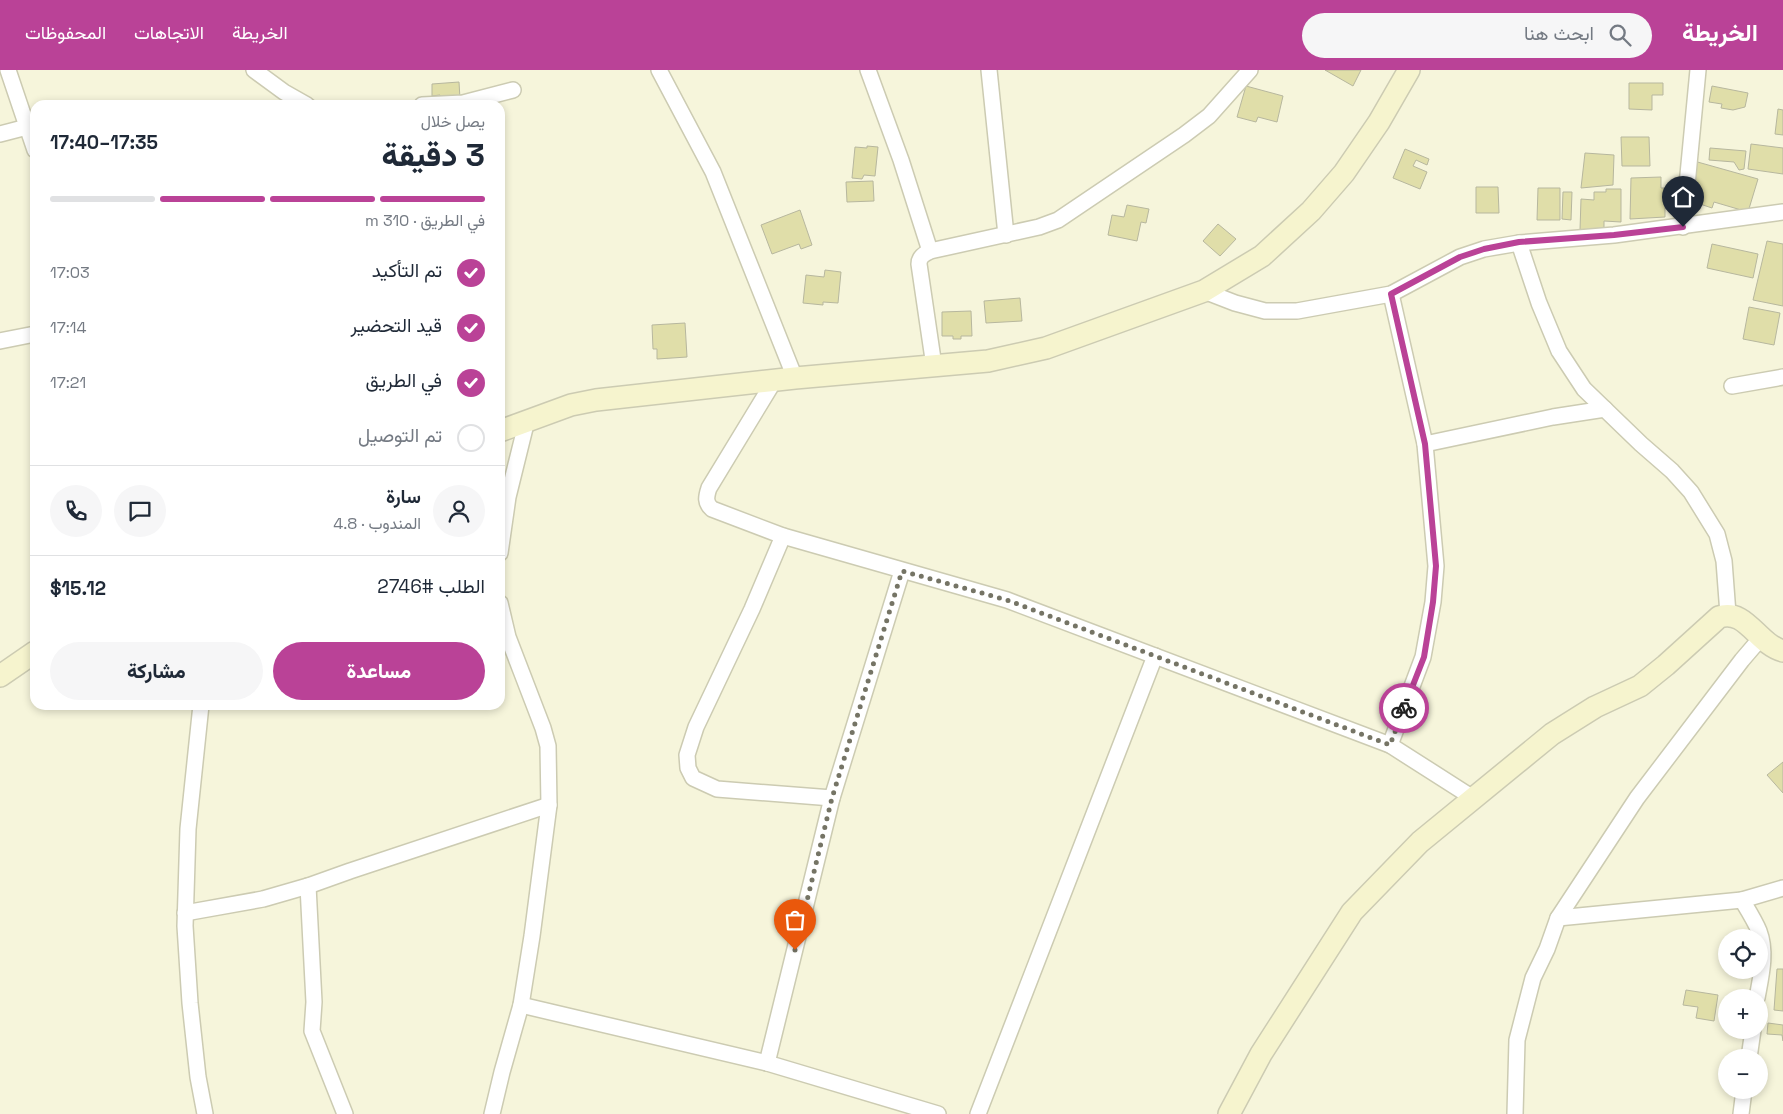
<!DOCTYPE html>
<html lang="ar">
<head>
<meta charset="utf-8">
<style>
  :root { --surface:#fff; --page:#f6f6f7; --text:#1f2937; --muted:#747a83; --line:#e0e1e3; --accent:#ba4297 }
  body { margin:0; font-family:"Space Grotesk",Vazirmatn,sans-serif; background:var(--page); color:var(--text); direction:rtl; height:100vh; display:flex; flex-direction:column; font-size:19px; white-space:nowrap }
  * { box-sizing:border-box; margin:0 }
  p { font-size:16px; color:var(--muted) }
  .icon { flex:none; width:28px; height:28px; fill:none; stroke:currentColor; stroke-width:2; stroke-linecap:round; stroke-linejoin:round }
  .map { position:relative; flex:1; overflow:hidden; direction:ltr }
  .side { position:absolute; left:30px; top:30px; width:475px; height:610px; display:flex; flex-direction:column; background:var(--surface); border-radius:15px; box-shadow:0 2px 8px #0003; direction:rtl }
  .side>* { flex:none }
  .tools { position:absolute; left:1718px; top:859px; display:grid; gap:10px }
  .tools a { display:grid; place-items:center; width:50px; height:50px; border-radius:50%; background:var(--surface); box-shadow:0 2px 8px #0003; font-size:25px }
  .pin { position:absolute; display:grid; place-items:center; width:42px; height:42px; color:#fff; margin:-51px -21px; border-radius:50% 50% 50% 0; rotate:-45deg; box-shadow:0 0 5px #0007 }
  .pin .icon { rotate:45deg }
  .courier { position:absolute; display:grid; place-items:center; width:50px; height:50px; margin:-25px; border:4px solid #ba4297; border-radius:50%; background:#fff; color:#222; box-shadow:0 1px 6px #0007 }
  .headline em { font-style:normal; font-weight:800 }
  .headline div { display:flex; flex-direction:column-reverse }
  .headline { display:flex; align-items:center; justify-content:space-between; height:85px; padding:0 20px }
  h1 { font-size:32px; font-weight:800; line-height:38px }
  .bar { display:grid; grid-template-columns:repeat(4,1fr); gap:8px 5px; align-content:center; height:60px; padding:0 20px }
  .bar i { height:6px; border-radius:4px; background:var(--line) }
  .bar .on { background:var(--accent) }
  .bar p { grid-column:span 4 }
  .line { display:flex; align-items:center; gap:12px; padding:0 20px; border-top:1px solid var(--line) }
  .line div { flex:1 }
  .round { display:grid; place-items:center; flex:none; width:52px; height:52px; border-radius:26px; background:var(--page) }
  ol { padding:0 20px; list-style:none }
  li { display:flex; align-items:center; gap:15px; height:55px }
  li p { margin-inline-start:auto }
  li .icon { padding:5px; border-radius:50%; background:var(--accent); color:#fff; stroke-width:4 }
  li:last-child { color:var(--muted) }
  li i { width:28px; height:28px; border:2px solid var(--line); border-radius:50% }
  .primary-button { display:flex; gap:10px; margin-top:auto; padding:10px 20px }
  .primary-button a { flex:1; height:58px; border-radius:30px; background:var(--accent); color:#fff; font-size:20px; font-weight:800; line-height:58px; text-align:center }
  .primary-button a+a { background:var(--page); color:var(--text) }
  header { display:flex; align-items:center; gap:30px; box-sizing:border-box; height:70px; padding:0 25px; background:var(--accent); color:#fff }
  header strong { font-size:24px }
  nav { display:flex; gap:28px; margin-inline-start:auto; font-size:18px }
  .search { width:350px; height:45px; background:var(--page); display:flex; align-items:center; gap:12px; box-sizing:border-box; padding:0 18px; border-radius:28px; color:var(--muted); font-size:19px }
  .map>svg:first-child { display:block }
  .building { fill:#e0dea9; stroke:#b7b79e }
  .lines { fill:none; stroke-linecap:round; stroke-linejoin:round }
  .street-casing { stroke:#cccbb2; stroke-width:18 }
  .secondary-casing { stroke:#cccbb2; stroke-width:24 }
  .street { stroke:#fff; stroke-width:15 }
  .secondary { stroke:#f6f4ce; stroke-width:21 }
  .done { stroke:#757465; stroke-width:5; stroke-dasharray:0 9 }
  .route { stroke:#ba4297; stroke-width:6 }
</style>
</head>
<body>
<header>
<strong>الخريطة</strong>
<div class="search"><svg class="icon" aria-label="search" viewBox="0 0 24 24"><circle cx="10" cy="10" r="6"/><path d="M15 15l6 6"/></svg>ابحث هنا</div>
<nav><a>الخريطة</a><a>الاتجاهات</a><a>المحفوظات</a></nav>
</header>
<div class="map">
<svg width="1783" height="1044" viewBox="0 0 1783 1044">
  <rect width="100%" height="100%" fill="#f6f5db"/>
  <g class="building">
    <path d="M1325,0h36l-8,16z"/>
    <path d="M459,12l1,17 -20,1v-5l-8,1v-12z"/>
    <path d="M1629,13h34v12h-11v15l-23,-1z"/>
    <path d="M1246,16l37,10 -6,26 -19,-5 -2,5 -19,-5z"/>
    <path d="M1712,16l36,7 -3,14 -12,3 -12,-2 1,-4 -13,-2z"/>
    <path d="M1778,39l5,1v25l-8,-1z"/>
    <path d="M1621,67h28l1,29h-28z"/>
    <path d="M1751,74l32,4v26l-35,-5z"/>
    <path d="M867,76l11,1 -3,29 -11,-1 -2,4 -10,-1 3,-31 12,1z"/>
    <path d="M1710,78l36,3 -2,18 -5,1 -5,-8 -25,-2z"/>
    <path d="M1405,79l24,10 -2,6 -11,-5 -3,6 14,6 -7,17 -27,-11z"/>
    <path d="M1585,83l29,2 -1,30 -32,3z"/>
    <path d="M1694,91l64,18 -10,33 -34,-10 -2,6 -15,-5 2,-7 -14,-4z"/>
    <path d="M1661,107v11h4v29l-35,2 1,-41z"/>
    <path d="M873,111l1,20 -27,1 -1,-20z"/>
    <path d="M1476,117h22l1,26h-23z"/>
    <path d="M1538,118h22v32h-23z"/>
    <path d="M1606,119h15v33l-17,-1v9h-24l1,-31 13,1v-8h12z"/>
    <path d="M1563,122h9l-1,28 -9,-1z"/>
    <path d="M1127,135l22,4 -3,14 -5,-1 -4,19 -29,-6 4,-20 12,2z"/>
    <path d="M800,140l12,35 -11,4 -2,-5 -27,10 -11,-29z"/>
    <path d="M1218,154l18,15 -16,17 -17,-15z"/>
    <path d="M1767,171l16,3v62l-30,-6z"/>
    <path d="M1712,174l46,10 -5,24 -46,-10z"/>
    <path d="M825,200l16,2 -3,31 -15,-1v3l-20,-2 3,-28 18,2z"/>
    <path d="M1020,228l2,23 -36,2 -2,-22z"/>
    <path d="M1749,237l31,6 -6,32 -31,-6z"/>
    <path d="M971,241l1,25h-11v3h-8v-3h-11v-24z"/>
    <path d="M685,253l2,34 -30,2v-10h-4l-1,-24z"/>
    <path d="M1783,692v31l-16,-18z"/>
    <path d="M1777,899h6v42l-9,-1z"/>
    <path d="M1686,920l32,5 -4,26 -18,-3 2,-11 -15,-2z"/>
    <path d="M1768,953l15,2v16l-1,-6 -15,-1z"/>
  </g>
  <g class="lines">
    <g class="street-casing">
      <g id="street">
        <path d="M8,0l27,80"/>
        <path d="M254,0l30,22 23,13"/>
        <path d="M659,0l54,102 82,206"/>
        <path d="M868,0l33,90 29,91"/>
        <path d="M989,0l17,165"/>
        <path d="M422,35l41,-2 50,-13"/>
        <path d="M0,64l27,-7"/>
        <path d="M1683,157l15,-157"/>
        <path d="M1519,173l20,60 20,48 25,38 57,55 31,27 19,21 26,42 7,27 4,53"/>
        <path d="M1204,221l31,12 30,8h32l94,-17 69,-37 24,-8 35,-6 95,-8 169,-23"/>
        <path d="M0,271l35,-7"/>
        <path d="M934,296l-15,-102c0,-7 5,-10 11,-13l109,-24 19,-7 126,-85 25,-19 41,-46"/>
        <path d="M774,311l-65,107c-3,9 -4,15 3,21l71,27 224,64 383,145 83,53"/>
        <path d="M1732,316l51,-9"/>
        <path d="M1425,374l128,-27 52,-8"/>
        <path d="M783,466l-31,73 -56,118 -9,28 1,13 5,10 24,11 115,9"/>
        <path d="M500,483l8,-56 19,-77"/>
        <path d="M201,635l-13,124 -3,97 5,77 8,74 7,37"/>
        <path d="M1390,675l33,-88 10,-55 3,-36 -11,-122 -34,-150"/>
        <path d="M308,816l6,116 -2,29 33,83"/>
        <path d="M1742,830l41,-12"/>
        <path d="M185,843l78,-14 45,-13 42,-15 199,-66"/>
        <path d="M1558,848l184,-18c6,10 13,21 17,31 8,21 2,45 -2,67"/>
        <path d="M521,935l246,58 171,51"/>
        <path d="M1749,988l4,-28"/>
        <path d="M767,993l65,-265 70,-227"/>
        <path d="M492,1044l10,-42 19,-67 11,-69 17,-131 -1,-59 -5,-18 -35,-91 -8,-34"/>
        <path d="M978,1044l177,-458"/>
        <path d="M1515,1044l2,-74 16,-62 14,-29 11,-31 79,-120 105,-138 18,-21"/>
        <path d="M1741,1044l3,-24"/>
      </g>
    </g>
    <g class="secondary-casing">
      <g id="secondary">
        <path d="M500,361l71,-26 25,-5 199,-22 193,-17 58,-13 158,-57 58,-35 49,-45 33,-38 35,-51 30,-52"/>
        <path d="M0,606l35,-24"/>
        <path d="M1229,1044l32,-60 91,-142 68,-70 132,-108 43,-27 45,-21 26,-21 53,-48c27,-9 38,27 64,34"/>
      </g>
    </g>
    <use href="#street" class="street"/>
    <use href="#secondary" class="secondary"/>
  </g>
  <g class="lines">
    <path class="done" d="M795,880l37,-152 70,-227 105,29 383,145 14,-37"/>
    <path class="route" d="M1404,638l20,-51 9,-55 3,-36 -11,-122 -34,-150 69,-37 24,-8 35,-7 95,-7 69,-8"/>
  </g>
</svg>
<div class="tools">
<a><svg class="icon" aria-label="locate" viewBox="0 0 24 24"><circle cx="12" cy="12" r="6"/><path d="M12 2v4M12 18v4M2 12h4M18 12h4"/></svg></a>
<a>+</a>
<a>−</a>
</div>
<div class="pin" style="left:795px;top:880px;background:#ea580c"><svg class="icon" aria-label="bag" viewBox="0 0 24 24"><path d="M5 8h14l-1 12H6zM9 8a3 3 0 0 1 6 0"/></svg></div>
<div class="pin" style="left:1683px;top:157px;background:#1f2937"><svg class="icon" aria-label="home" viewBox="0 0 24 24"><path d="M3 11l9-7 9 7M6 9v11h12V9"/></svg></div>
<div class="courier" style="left:1404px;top:638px"><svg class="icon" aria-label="bike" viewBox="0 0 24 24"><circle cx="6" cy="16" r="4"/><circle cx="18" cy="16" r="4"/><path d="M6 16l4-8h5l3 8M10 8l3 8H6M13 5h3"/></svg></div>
<section class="side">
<div class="headline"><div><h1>3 دقيقة</h1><p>يصل خلال</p></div><em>17:35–17:40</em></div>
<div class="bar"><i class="on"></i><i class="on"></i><i class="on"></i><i></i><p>في الطريق · 310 m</p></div>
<ol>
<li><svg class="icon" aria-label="check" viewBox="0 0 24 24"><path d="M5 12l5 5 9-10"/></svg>تم التأكيد<p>17:03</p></li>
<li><svg class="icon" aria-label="check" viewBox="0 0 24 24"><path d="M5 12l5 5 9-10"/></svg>قيد التحضير<p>17:14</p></li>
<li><svg class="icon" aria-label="check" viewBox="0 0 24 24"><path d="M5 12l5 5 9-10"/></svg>في الطريق<p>17:21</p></li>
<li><i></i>تم التوصيل</li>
</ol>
<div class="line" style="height:90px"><a class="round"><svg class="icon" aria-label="person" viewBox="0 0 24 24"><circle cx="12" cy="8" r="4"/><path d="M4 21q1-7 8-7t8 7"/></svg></a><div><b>سارة</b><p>المندوب · 4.8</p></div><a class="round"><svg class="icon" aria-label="chat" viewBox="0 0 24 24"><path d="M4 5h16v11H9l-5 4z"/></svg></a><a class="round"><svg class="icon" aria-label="phone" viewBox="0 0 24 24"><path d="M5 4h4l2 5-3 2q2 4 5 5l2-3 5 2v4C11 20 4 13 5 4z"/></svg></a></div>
<div class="line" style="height:65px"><div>الطلب #2746</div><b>$15.12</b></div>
<div class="primary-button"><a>مساعدة</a><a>مشاركة</a></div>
</section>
</div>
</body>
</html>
